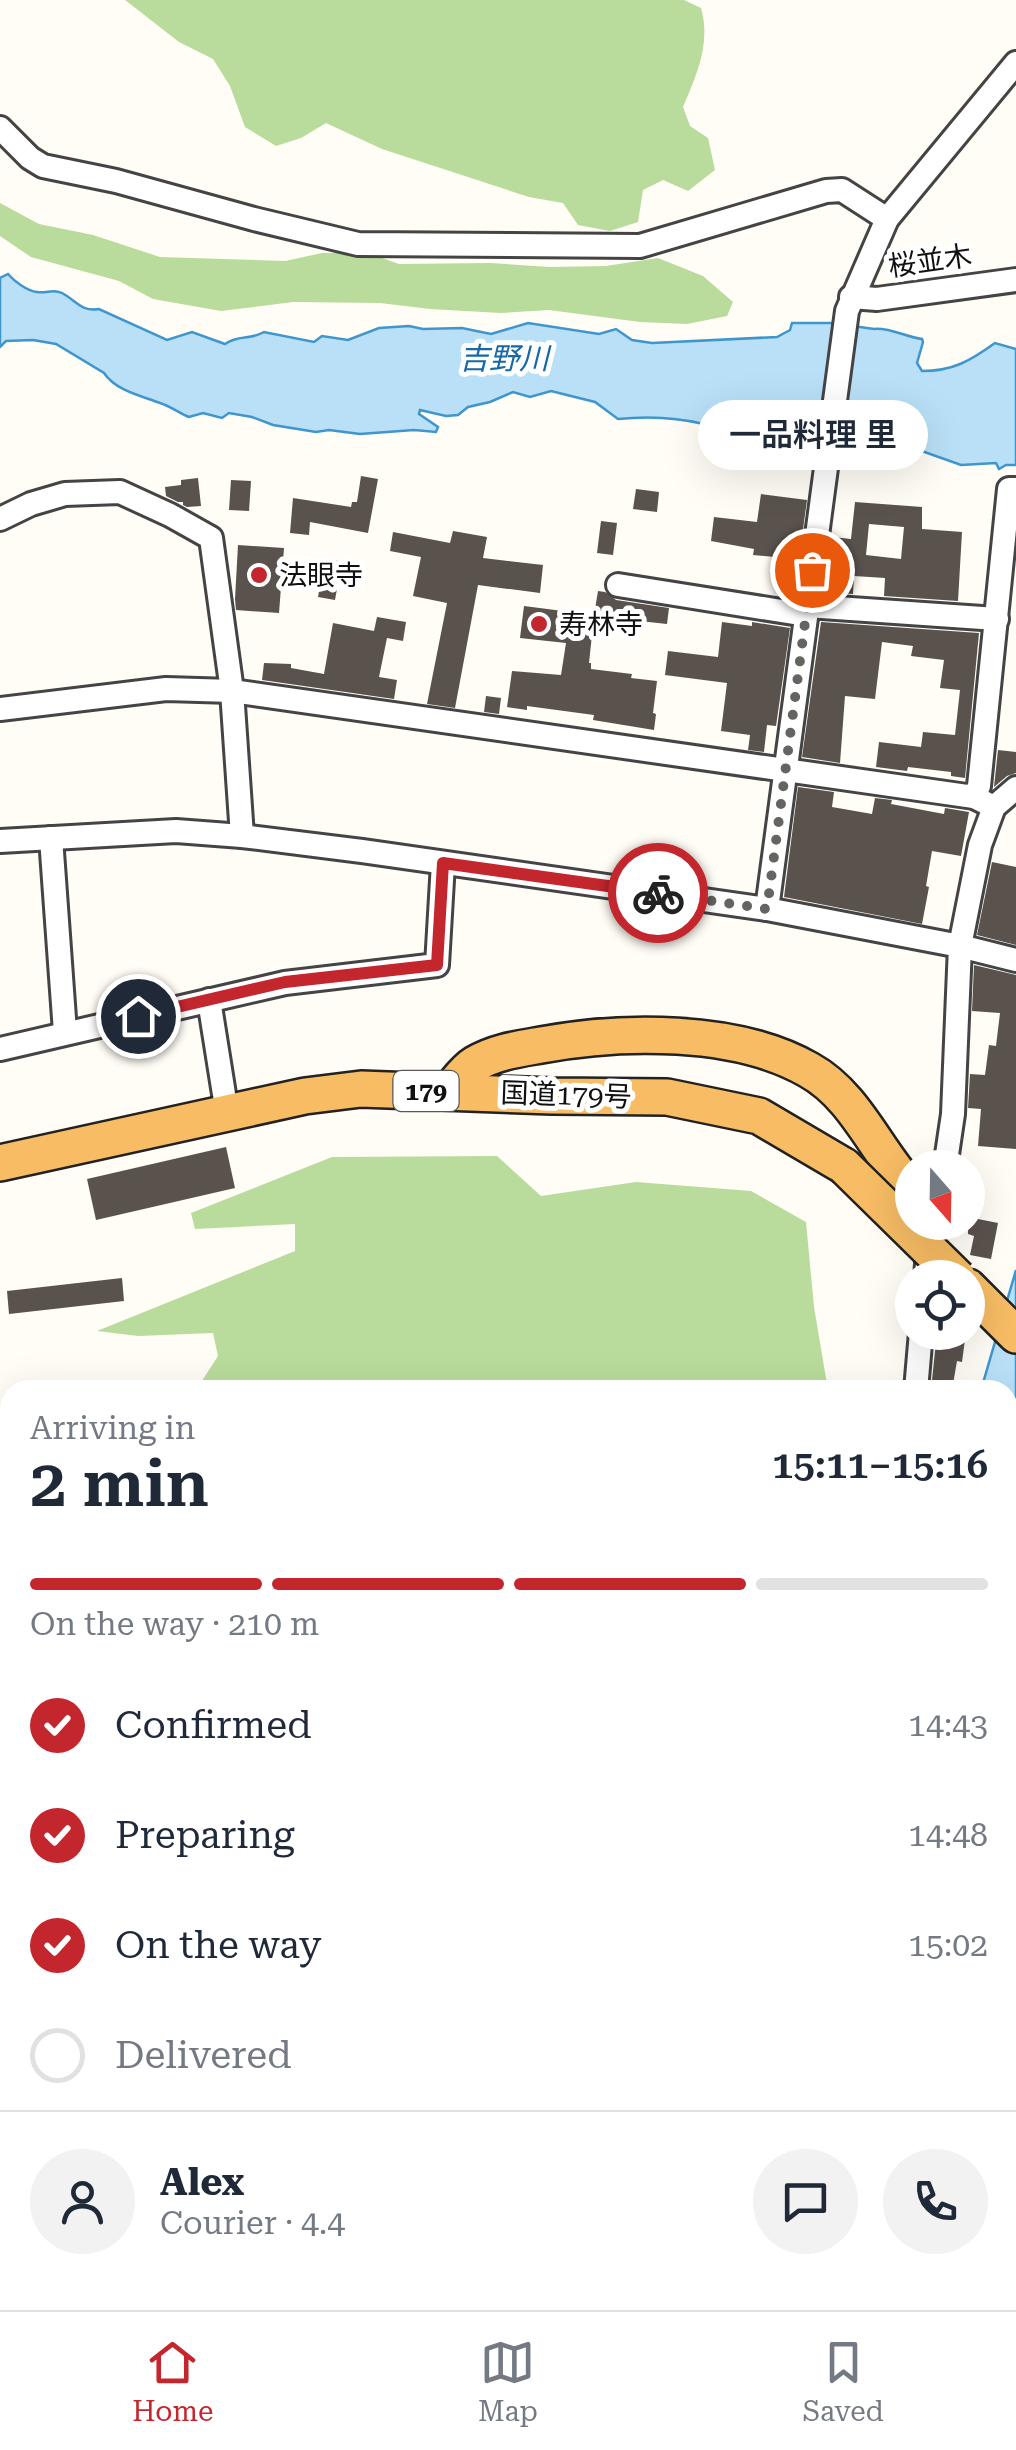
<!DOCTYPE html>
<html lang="en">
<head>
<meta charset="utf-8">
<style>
  :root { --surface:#fff; --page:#f2f2f3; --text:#1f2937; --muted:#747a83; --line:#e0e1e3; --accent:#c4262e }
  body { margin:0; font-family:"Roboto Serif","Noto Sans JP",serif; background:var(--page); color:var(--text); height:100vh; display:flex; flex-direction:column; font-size:38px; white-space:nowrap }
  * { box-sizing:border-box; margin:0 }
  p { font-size:32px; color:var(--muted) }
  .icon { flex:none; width:55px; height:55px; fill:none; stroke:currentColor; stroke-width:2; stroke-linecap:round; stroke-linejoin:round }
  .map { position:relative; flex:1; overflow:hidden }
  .drawer { position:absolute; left:0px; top:1380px; width:1018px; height:930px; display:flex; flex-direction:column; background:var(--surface); border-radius:30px 30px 0 0; box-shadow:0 10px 40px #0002 }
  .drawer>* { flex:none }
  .needle { width:65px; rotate:160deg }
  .controls { position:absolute; left:895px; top:1150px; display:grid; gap:20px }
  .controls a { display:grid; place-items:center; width:90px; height:90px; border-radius:50%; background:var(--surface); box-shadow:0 10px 40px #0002; font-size:50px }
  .pin { position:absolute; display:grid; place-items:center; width:85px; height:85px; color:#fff; margin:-42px; border:5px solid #fff; border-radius:50%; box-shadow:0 2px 10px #0007 }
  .courier { position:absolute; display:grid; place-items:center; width:100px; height:100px; margin:-50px; border:8px solid #c4262e; border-radius:50%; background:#fff; color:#222; box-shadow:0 2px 12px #0007 }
  .bubble { position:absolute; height:70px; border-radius:35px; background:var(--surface); box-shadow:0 10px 40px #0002; font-size:32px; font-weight:600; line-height:70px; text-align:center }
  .summary em { font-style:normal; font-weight:600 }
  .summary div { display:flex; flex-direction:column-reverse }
  .summary { display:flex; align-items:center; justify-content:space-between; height:170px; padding:0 30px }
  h1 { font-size:65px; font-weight:600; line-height:75px }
  .bar { display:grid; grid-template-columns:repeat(4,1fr); gap:15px 10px; align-content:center; height:120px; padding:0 30px }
  .bar i { height:12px; border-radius:8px; background:var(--line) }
  .bar .current { background:var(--accent) }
  .bar p { grid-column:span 4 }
  .line { display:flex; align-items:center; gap:25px; padding:0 30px; border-top:2px solid var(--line) }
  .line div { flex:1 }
  .round { display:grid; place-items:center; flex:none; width:105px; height:105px; border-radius:52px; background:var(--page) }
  ol { padding:0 30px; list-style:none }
  li { display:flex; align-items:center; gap:30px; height:110px }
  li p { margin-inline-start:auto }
  li .icon { padding:10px; border-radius:50%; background:var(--accent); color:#fff; stroke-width:4 }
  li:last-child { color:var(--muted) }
  li i { width:55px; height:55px; border:5px solid var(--line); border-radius:50% }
  .tab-bar { display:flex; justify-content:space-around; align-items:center; height:140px; border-top:2px solid var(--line); background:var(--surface); font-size:28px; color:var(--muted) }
  .tab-bar a { display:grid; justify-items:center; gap:5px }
  .tab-bar .current { color:var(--accent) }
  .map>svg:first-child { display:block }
  .forest { fill:#b9dc9c }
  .water { fill:#b9e0f7; stroke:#3f96cf; stroke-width:2.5 }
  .building { fill:#5a524d; fill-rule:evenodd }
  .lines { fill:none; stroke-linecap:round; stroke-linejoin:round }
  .minor-casing { stroke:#444; stroke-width:28 }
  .trunk-casing { stroke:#222; stroke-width:40 }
  .minor { stroke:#fff; stroke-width:22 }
  .trunk { stroke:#f7bc64; stroke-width:35 }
  .trunk-bridge-casing { stroke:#222; stroke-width:40; stroke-linecap:butt }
  .trunk-bridge { stroke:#f7bc64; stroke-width:35 }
  .done { stroke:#646461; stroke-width:10; stroke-dasharray:0 18 }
  .route { stroke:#c4262e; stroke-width:12 }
  .poi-dot { fill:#c4262e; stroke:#fff; stroke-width:4 }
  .labels { text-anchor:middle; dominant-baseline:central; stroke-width:10; stroke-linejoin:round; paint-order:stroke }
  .shield { fill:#fff; stroke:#585858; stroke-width:2.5 }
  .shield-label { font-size:25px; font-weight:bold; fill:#111 }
  .street-label { font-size:28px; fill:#111; stroke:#fff }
  .poi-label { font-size:28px; fill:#111; stroke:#fff; text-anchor:start }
  .water-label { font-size:30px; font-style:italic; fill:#1768a6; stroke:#fff }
</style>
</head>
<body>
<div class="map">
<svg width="1016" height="2310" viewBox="0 0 1016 2310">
  <rect width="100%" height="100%" fill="#fffdf5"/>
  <g class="forest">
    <path d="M125,0h559l17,8c10,35 -4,66 -18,99l7,19 18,12 7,32 -27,21 -25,-11 -20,10 -5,32 -28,9 -32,-6 -15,-22 -34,-6 -147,-48 -56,-26 -25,15 -25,8 -31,-19 -15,-41 -17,-27 -34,-17z"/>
    <path d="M0,203l39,21 54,11 67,22 125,4 37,-8h46l31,11 91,-1 59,4 57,-1 52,-8 45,18 30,26 -6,14 -40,8 -47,-2 -91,-12 -48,3 -71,-4 -50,-6 -87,-1 -72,9 -68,-12 -34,-18 -88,-24 -31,-21z"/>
    <path d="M497,1156l44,40 95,-14 115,9 55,31 8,85 14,83h-632l22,-34 -5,-23 -75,3 -41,-5 198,-80v-27l-100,5 -4,-16 141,-56z"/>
    <path d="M10,1705v595h590v10h-600v-594z"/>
  </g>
  <g class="water">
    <path d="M8,274c6,7 19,17 29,18 10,2 15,-4 25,1 15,8 19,19 37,16l68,31 25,-8 33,12c15,-10 23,-3 39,-12l50,10 8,-6 26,4 31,-12 30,-2 14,3 39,-1 29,6 37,-11 71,11 17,-5 16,11 20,3 125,-6 13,-7 2,-7h40l42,6c15,-2 32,8 48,10l1,3 -6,21 5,8c31,0 48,-10 73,-28l21,6v116h-10l-7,4 -3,-6 -35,2 -42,-15 -40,1 -11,4 -27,1 -55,-15c-28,13 -56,-11 -82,-17 -29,-7 -57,-8 -86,-5l-23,-17 -44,-11 -21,6 -17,-5 -23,10 -22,5 -10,8 -12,1 -26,-6 -1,4 19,13 -2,5 -22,-2 -54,4 -31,-4 -13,2 -43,-7 -21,-8 -23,-4 -7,5 -19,-5 -14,4c-10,-4 -19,-11 -29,-14 -18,-7 -44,-12 -56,-30l-48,-29 -23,-4 -27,1 -6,6v-69z"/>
    <path d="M1016,1270v365l-8,13v-258h-27z"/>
    <path d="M764,2300h80l5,10h-81z"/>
    <path d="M883,2300h65l7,10h-56l-2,-6 -3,-1 -2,7h-10z"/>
  </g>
  <g class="building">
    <path d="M361,476l17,3 -10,54 -58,-11 -1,13 -19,-2 3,-35 58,9 1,-5h5z"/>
    <path d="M198,478l3,28 -14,1 -4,-2v-3h-5l-12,-6 -1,-9 16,-2v-5z"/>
    <path d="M231,480l20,1 -2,30 -20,-1z"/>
    <path d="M636,489l23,3 -2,20 -24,-3z"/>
    <path d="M761,494l46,6 -10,73 -23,-2 1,-14 -22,-2 1,-6 -43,-8 3,-24 43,5z"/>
    <path d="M855,502l67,5v22l40,3 -4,69 -74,-5 1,-18 -31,-2 -1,18 -27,-2 6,-55 19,2zM869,524l35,3 -3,32 -35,-4z"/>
    <path d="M601,521l16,2 -4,32 -16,-2z"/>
    <path d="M453,531l34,6 -4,21 60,7 -3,28 -62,-8 -23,123 -28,-4 20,-101 -34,-7 8,-39 -31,-6 3,-19 57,11z"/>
    <path d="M238,545l46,3 -5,65 -43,-3 -1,-11z"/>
    <path d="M325,558l17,3 -7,39 -17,-3z"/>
    <path d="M598,591l7,1 11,8 53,8 -2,16 -73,-8 -5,47h2v6l41,5 -1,4 26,3 -4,32 3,1 -2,16 -61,-10 1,-5 -67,-9v4l-20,-3 5,-36 49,4 5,-32 -46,-5 4,-32 70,9z"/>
    <path d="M377,617l29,5 -3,19 -16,-3 -8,39 18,3 -3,19 -132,-19 2,-17 27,1v4l33,6 9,-51 41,8z"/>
    <path d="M722,622l30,4v-4l38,6 -14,98 -9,-1 -3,27 -16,-2 2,-15 -29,-4 6,-48 -62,-8 3,-24 50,6z"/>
    <path d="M821,622l158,11 -14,145 -14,-2v-4l-43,-5 -1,4 -31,-4 3,-25 42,5 2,-15 32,3 5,-45 -20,-2 4,-28 -33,-4 2,-10 -31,-4 -7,57 -30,-3 -5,67 -38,-6z"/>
    <path d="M486,696l15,2 -2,16 -15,-2z"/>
    <path d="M998,750l18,2v21l-9,3 -13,11z"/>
    <path d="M798,787l36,5 -2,15 40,7 3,-16 17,2 -1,4 53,10 1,-6 24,4 -8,44 -29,-5 -6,35 3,1 -7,37 -138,-27z"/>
    <path d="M992,862l24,5v78l-39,-10z"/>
    <path d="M974,965l42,10v174l-38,-3 3,-37 -13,-1 2,-34 15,1 4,-30 7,1 4,-33 -28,-2z"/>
    <path d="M226,1147l9,41 -139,32 -9,-41z"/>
    <path d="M968,1217l30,6 -7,36 -21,-4 4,-19 -6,-2z"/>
    <path d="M122,1278l2,23 -115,13 -2,-23z"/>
    <path d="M937,1332h29l-4,30 -5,-1 -5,29h-21z"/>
  </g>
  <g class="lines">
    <g class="minor-casing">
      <g id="minor">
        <path d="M0,128l30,30 13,8 73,15 138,38 104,25 282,2 186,-55 16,-1 45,29"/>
        <path d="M851,297l26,2 139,-19"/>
        <path d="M0,519l31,-15 34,-10 55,-2 50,23 41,23 21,153 10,145"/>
        <path d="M618,585l188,30"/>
        <path d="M807,606l190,13"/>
        <path d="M0,709l166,-20 66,2 742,106 20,10"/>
        <path d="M974,797l5,-11 30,-297h7"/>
        <path d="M51,838l14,194"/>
        <path d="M0,841l176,-10 66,5 120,15 405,58 193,37 56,14"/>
        <path d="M767,909l80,-598 40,-92 129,-156"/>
        <path d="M209,1000l18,113"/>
        <path d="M0,1049l285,-66 152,-18 6,-102"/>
        <path d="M945,1168l8,-54 7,-168 20,-101 14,-38 22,-19"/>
        <path d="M926,1278l4,-56"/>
        <path d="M916,1390l5,-58"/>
        <path d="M722,2300l3,10"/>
        <path d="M676,2310l1,-10"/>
      </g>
    </g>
    <g class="trunk-casing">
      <g id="trunk">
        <path d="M449,1091c8,-9 16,-21 26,-27 20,-12 43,-15 66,-19 80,-15 195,-17 268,25 47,26 67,82 103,120"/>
        <path d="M0,1163l305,-67 56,-7 191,7 115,1 92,19 85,50"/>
        <path d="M968,1287l48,48"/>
      </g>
    </g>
    <use href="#minor" class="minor"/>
    <use href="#trunk" class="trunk"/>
    <g class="trunk-bridge-casing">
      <path id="trunk-bridge" d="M844,1166l114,112"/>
    </g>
    <use href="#trunk-bridge" class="trunk-bridge"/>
  </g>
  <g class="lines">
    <path class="done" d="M658,893l109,16 45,-339"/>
    <path class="route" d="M138,1016l147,-34 152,-17 6,-102 215,30"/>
  </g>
  <g class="poi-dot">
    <circle cx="259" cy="575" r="10"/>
    <circle cx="539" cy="624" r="10"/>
  </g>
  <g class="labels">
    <rect class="shield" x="393.5" y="1071" width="65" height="40" rx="8"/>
    <g class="shield-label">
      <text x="426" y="1091">179</text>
    </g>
    <g class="street-label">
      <text transform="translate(930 261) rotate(-8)">桜並木</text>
      <text transform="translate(566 1095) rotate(2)">国道179号</text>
    </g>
    <g class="poi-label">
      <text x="279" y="575">法眼寺</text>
      <text x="559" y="624">寿林寺</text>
    </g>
    <g class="water-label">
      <text x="504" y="358">吉野川</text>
    </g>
  </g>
</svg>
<div class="controls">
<a><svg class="needle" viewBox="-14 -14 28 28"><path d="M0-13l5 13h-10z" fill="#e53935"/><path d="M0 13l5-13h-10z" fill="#747a83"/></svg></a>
<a><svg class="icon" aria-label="locate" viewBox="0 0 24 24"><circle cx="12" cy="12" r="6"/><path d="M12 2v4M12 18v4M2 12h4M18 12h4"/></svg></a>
</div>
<div class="pin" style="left:812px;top:570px;background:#ea580c"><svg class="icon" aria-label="bag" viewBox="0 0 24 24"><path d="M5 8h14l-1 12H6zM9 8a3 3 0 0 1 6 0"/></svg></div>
<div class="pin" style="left:138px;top:1016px;background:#1f2937"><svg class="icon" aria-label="home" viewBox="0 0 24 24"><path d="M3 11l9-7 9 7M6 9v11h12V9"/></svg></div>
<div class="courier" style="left:658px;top:893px"><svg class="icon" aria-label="bike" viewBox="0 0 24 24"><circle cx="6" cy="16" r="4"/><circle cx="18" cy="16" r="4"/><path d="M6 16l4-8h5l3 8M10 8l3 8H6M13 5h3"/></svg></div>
<div class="bubble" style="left:698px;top:400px;width:230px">一品料理 里</div>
<section class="drawer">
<div class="summary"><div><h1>2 min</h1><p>Arriving in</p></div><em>15:11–15:16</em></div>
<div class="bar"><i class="current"></i><i class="current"></i><i class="current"></i><i></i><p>On the way · 210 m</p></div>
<ol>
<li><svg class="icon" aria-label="check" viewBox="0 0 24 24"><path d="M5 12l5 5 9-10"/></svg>Confirmed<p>14:43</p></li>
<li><svg class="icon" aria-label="check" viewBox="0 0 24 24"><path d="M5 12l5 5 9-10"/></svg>Preparing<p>14:48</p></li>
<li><svg class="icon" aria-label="check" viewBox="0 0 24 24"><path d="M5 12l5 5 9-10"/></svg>On the way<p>15:02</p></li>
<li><i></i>Delivered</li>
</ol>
<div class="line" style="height:180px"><a class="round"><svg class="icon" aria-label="person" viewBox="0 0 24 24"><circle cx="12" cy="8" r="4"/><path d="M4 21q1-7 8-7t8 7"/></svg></a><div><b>Alex</b><p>Courier · 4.4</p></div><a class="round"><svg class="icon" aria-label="chat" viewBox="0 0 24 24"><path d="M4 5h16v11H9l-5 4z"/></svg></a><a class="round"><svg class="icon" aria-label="phone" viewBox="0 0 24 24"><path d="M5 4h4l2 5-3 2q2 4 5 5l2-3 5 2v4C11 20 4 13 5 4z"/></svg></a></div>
</section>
</div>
<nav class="tab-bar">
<a class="current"><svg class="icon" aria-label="home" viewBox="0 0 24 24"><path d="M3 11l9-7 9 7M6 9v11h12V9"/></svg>Home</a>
<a><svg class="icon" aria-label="map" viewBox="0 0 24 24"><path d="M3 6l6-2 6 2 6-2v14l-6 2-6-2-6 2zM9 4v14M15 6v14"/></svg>Map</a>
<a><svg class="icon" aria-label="saved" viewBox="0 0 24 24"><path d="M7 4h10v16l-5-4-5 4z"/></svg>Saved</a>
</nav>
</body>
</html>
